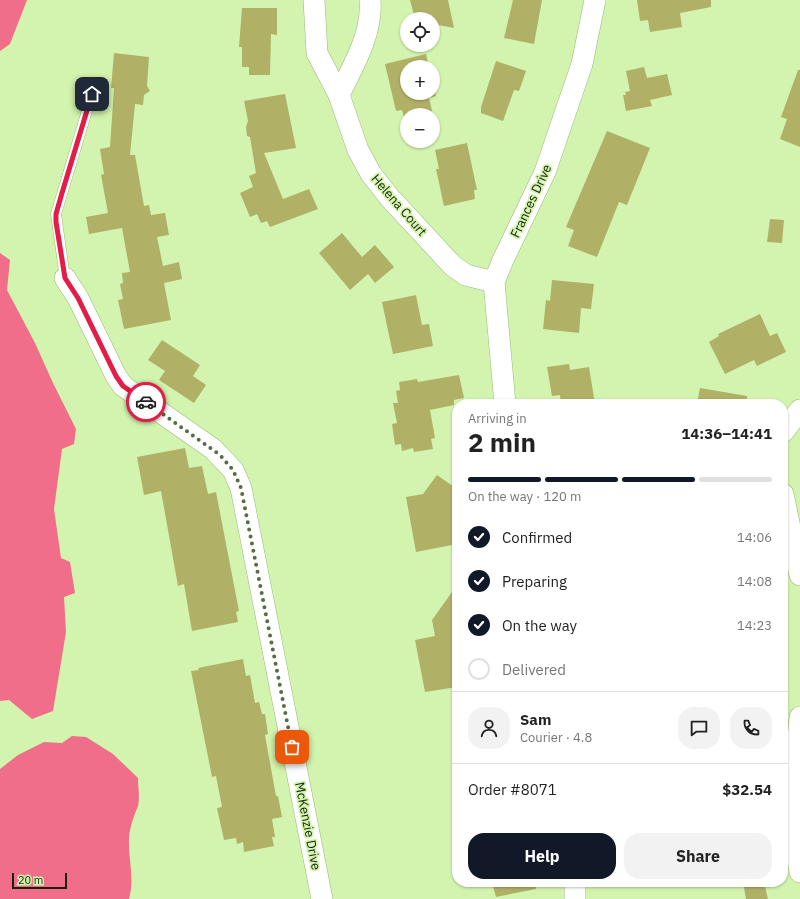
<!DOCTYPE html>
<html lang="en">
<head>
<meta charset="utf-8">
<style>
  :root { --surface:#fff; --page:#f2f2f2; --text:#222; --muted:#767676; --line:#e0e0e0; --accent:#111827 }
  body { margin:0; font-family:"IBM Plex Sans",sans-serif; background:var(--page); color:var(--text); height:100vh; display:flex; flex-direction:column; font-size:15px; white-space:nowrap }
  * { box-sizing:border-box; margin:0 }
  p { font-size:13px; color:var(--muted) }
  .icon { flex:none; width:22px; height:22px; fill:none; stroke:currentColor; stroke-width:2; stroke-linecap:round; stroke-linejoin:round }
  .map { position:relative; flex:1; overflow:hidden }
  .drawer { position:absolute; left:452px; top:399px; width:336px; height:488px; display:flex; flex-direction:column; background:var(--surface); border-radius:16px; box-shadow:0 1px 3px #0004 }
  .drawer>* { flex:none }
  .tools { position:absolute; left:400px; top:12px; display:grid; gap:8px }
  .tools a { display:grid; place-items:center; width:40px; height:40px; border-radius:50%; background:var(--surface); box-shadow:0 1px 3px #0004; font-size:20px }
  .scale { position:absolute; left:12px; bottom:10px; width:55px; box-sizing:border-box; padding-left:4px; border:2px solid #172308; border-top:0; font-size:11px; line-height:14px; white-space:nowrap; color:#172308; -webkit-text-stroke:3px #d3f4ae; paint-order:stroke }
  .pin { position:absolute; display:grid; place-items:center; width:34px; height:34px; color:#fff; margin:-17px; border-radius:8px; box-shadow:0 2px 6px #0006 }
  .courier { position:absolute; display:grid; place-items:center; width:40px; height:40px; margin:-20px; border:3px solid #e11d48; border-radius:50%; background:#fff; color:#222; box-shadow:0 1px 5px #0007 }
  .summary em { font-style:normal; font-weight:700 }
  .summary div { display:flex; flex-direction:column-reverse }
  .summary { display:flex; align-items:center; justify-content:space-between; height:68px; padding:0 16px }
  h1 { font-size:26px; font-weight:700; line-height:30px }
  .bar { display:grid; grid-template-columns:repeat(4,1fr); gap:6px 4px; align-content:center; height:48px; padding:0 16px }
  .bar i { height:5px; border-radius:3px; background:var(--line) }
  .bar .active { background:var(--accent) }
  .bar p { grid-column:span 4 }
  .line { display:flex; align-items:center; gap:10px; padding:0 16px; border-top:1px solid var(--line) }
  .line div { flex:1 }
  .round { display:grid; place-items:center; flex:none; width:42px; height:42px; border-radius:16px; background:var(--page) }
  ol { padding:0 16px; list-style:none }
  li { display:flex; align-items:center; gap:12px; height:44px }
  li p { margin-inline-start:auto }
  li .icon { padding:4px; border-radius:50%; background:var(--accent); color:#fff; stroke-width:4 }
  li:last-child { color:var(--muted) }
  li i { width:22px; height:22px; border:2px solid var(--line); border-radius:50% }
  .action { display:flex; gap:8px; margin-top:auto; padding:8px 16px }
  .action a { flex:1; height:46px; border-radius:16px; background:var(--accent); color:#fff; font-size:16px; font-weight:700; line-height:46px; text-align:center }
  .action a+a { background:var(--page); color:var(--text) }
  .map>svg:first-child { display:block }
  .water { fill:#f06e8a }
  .building { fill:#b0b166 }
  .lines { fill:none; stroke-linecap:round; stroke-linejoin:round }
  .service-casing { stroke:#99b875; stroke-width:11 }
  .minor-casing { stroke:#99b875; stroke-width:22 }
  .service { stroke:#fff; stroke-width:10 }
  .minor { stroke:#fff; stroke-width:21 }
  .done { stroke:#596c42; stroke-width:4; stroke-dasharray:0 7.2 }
  .route { stroke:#e11d48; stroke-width:5 }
  .labels { text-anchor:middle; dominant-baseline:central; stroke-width:3.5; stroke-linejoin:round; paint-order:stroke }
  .street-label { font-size:13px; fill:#172308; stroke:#d3f4ae }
</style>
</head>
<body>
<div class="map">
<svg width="800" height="899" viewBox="0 0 800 899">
  <rect width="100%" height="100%" fill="#d3f4ae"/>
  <g class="water">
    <path d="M0,0h27l-17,44 -10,7z"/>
    <path d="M0,253l10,7 -3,30 28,53 18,40 23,46 -2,15 -12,5 -8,60 7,49 9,4 5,31 -11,4 2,35 -13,79 -21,8 -23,-19 -9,1z"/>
    <path d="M72,736l14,1 27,17 25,24c0,8 2,20 0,28 -4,10 -8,20 -9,32 -1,22 6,40 0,61h-129v-130l18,-14 26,-13 18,1z"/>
  </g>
  <g class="building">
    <path d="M410,0h38l6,28 -21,-4v-5h-18z"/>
    <path d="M513,0h29l-8,44 -30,-6z"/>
    <path d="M637,0h74v7l-31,6 2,14 -32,5 -2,-12 -8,1z"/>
    <path d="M242,8h35v27l-6,-1 -1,41h-21v-8h-7v-20h-3z"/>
    <path d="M114,53l35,4 -2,29 3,5 -6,4 -1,10 -8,-1 -5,51h5l9,51 5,-1 2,10 14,-2 4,22 -12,2 6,29 16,-4 3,17 -18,4 7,37 -47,9 -6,-29 5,-1 -3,-15 3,-1 -1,-10 8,-1 -8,-44 -33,6 -3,-17 22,-4 -7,-38 3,-1 -4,-25 10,-2 4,-59h-3z"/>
    <path d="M426,54l3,13h-22v26h26v-9l3,12 -7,2 4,17h-26l-1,11 -4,-16 -6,1 -11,-47z"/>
    <path d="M496,61l30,10 -7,20 -5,-1 -11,31 -22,-8v-6z"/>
    <path d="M644,67l3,11 20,-4 5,21 -22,5 2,6 -26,5 -3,-16h3l-1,-3 5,-1 -4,-20z"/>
    <path d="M798,70h2v77l-20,-8 7,-20 -6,-2z"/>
    <path d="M285,94l11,54 -32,5 19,46 26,-10 9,20 -48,18 -3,-6 -6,2 -4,-9 -7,3 -10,-24 13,-6 -4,-11 7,-3 -6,-36 -3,-1 -1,-9 2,-6 -4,-20z"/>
    <path d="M607,131l43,17 -23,57 -8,-3 -22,55 -29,-11 6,-16 -8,-3z"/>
    <path d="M467,143l10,47h-3l1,9 -31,7 -8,-37h3l-4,-19z"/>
    <path d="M770,219l14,1 -2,23 -15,-1z"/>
    <path d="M342,233l20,24 13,-12 19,22 -19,16 -7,-9 -18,16 -31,-37z"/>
    <path d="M552,280l42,4 -3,25 -10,-1 -2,25 -36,-4 3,-29 4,1z"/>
    <path d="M416,295l6,30 7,-1 4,22 -40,8 -11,-52z"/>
    <path d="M760,314l10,22 7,-3 9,19 -29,14 -3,-6 -29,14 -16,-32 10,-6 -1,-2z"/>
    <path d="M162,340l38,25 -7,11 13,9 -12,18 -35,-23 6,-9 -17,-11z"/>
    <path d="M569,364l1,6 19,-3 6,37h-34l-1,-9 -8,1 -5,-29z"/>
    <path d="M459,375l5,23 -10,2v5l-24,5 5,28 -4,1 2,10 -19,3 -1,-4 -11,3 -1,-7 -6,1 -3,-21 5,-1 -4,-20h5l-2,-12 4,-1 -1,-8 18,-3 1,3z"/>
    <path d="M700,388l47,8v8h-50z"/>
    <path d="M185,448l4,20 13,-2 6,28 8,-2 23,119 -3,1 2,10 -46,9 -8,-47 -6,2 -17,-95 -17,4 -7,-38z"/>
    <path d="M437,475l20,14v25l-2,5 2,25 -41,8 -10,-55 17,-3z"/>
    <path d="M457,585v102l-32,5 -10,-52 20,-4 -3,-16z"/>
    <path d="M243,659l3,17 4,-1 5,28 4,-1 3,12h3l3,20 -3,1 11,61h2l4,21 -10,2 3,18h-3l2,9 -30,6 -1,-10 -6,2 -1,-6 -12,2 -7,-32 5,-1 -6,-31 -4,1 -21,-106 8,-1 -1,-2z"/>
    <path d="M492,882h43l1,7 -40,8z"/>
    <path d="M743,882h21l4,17h-22z"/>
  </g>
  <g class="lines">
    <g class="service-casing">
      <path id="service" d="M65,278l-9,-64 36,-120"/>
    </g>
    <g class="minor-casing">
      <g id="minor">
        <path d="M314,0l3,53 22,42 19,55 13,24 19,24 63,68 13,9 28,7"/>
        <path d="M339,95c14,-29 34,-62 31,-95"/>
        <path d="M65,278l13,20 38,78 7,10 90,63 20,21 8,18 81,411"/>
        <path d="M505,404l-11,-122 9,-22 42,-88 37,-108 13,-64"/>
        <path d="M783,432l17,-22"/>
        <path d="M783,494l17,81"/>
        <path d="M800,717c-5,52 -10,103 0,155"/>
        <path d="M575,899v-17"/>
      </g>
    </g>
    <use href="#service" class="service"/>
    <use href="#minor" class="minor"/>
  </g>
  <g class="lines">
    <path class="done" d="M146,402l74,53 13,15 8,18 51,259"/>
    <path class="route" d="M92,94l-30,99 -6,21v8l9,56 13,20 38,78 7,10 23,16"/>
  </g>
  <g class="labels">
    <g class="street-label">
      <text transform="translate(531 201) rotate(-65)">Frances Drive</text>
      <text transform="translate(399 205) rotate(49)">Helena Court</text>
      <text transform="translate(308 826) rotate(79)">McKenzie Drive</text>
    </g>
  </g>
</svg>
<div class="tools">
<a><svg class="icon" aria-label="locate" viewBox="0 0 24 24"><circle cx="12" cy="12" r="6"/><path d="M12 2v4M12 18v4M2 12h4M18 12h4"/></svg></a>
<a>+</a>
<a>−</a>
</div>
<div class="scale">20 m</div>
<div class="pin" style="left:292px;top:747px;background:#ea580c"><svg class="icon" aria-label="bag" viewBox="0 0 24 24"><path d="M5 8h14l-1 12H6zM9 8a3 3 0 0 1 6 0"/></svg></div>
<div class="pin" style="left:92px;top:94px;background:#1f2937"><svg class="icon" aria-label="home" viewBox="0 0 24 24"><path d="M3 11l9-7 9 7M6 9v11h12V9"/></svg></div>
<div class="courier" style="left:146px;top:402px"><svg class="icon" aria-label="car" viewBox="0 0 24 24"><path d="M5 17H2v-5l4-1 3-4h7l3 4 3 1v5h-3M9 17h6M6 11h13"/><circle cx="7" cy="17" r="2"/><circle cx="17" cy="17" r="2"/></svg></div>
<section class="drawer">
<div class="summary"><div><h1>2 min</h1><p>Arriving in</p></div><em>14:36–14:41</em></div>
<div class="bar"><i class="active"></i><i class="active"></i><i class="active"></i><i></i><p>On the way · 120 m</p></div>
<ol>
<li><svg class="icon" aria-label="check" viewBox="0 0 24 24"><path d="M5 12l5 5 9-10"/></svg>Confirmed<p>14:06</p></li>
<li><svg class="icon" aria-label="check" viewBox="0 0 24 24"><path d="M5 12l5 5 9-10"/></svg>Preparing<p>14:08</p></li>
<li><svg class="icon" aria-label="check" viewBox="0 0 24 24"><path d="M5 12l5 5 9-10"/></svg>On the way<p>14:23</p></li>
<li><i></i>Delivered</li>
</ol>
<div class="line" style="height:72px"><a class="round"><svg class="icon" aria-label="person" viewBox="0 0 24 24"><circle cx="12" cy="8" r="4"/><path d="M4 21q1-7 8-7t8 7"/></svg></a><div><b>Sam</b><p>Courier · 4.8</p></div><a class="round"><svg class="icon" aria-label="chat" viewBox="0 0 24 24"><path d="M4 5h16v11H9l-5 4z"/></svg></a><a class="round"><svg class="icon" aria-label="phone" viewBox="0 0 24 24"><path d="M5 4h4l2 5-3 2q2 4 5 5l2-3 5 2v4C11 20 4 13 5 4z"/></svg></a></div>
<div class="line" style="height:52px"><div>Order #8071</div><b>$32.54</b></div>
<div class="action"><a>Help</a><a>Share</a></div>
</section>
</div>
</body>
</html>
